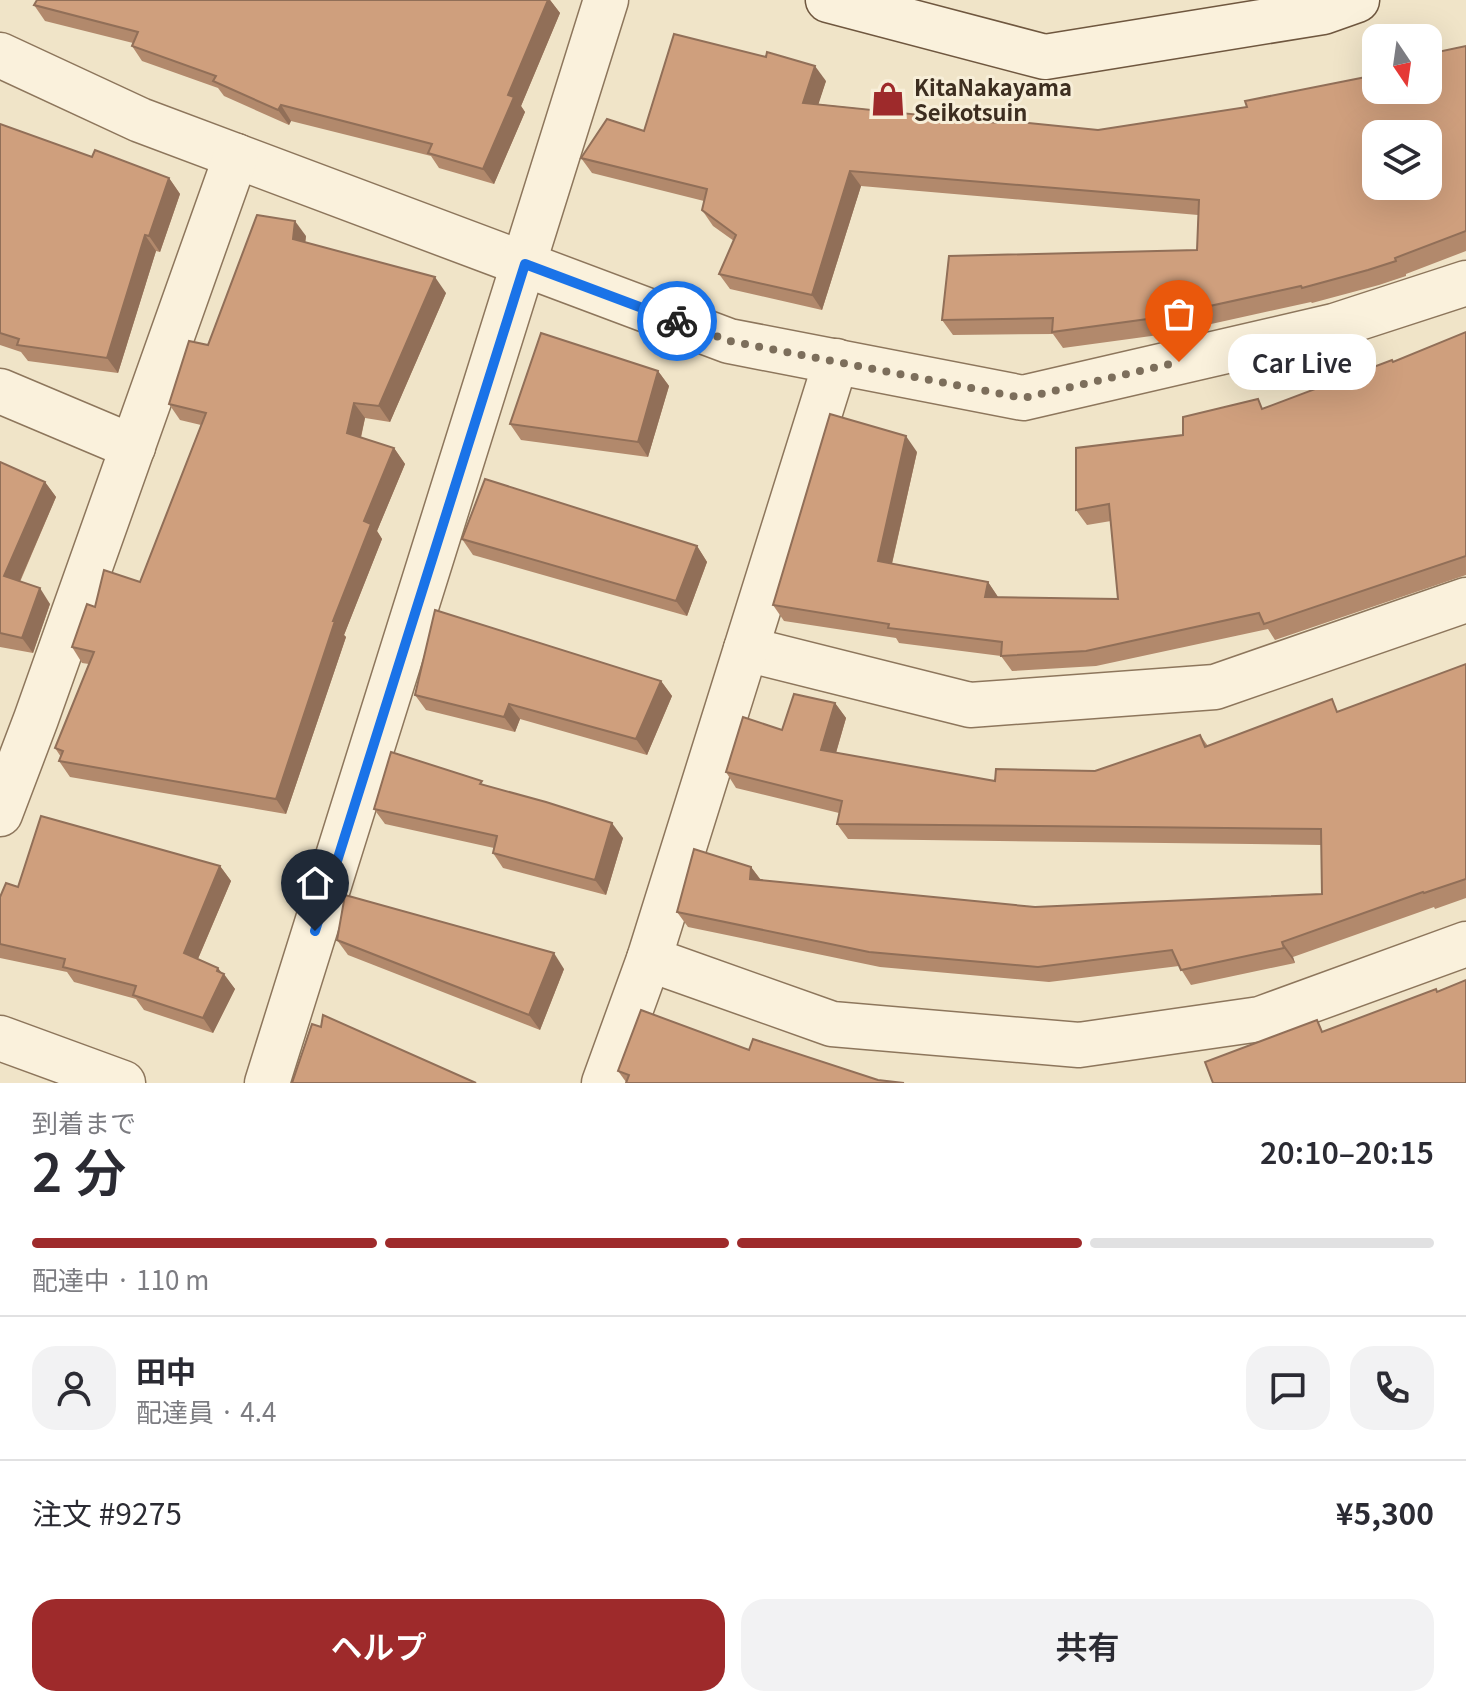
<!DOCTYPE html>
<html lang="ja">
<head>
<meta charset="utf-8">
<style>
  :root { --surface:#fff; --page:#f2f2f3; --text:#2b2b33; --muted:#7c7c81; --line:#e1e1e2; --accent:#9e2a2b }
  body { margin:0; font-family:Georgia,"Noto Sans JP",serif; background:var(--page); color:var(--text); height:100vh; display:flex; flex-direction:column; font-size:30px; white-space:nowrap }
  * { box-sizing:border-box; margin:0 }
  p { font-size:26px; color:var(--muted) }
  .icon { flex:none; width:44px; height:44px; fill:none; stroke:currentColor; stroke-width:2; stroke-linecap:round; stroke-linejoin:round }
  .map { position:relative; height:1083px; overflow:hidden }
  .drawer { display:flex; flex-direction:column; background:var(--surface); flex:1 }
  .drawer>* { flex:none }
  .needle { width:52px; rotate:167deg }
  .controls { position:absolute; left:1362px; top:24px; display:grid; gap:16px }
  .controls a { display:grid; place-items:center; width:80px; height:80px; border-radius:16px; background:var(--surface); box-shadow:0 8px 32px #0002; font-size:40px }
  .pin { position:absolute; display:grid; place-items:center; width:68px; height:68px; color:#fff; margin:-82px -34px; border-radius:50% 50% 50% 0; rotate:-45deg; box-shadow:0 0 8px #0007 }
  .pin .icon { rotate:45deg }
  .courier { position:absolute; display:grid; place-items:center; width:80px; height:80px; margin:-40px; border:6px solid #1a73e8; border-radius:50%; background:#fff; color:#222; box-shadow:0 2px 10px #0007 }
  .bubble { position:absolute; height:56px; border-radius:24px; background:var(--surface); box-shadow:0 8px 32px #0002; font-size:26px; font-weight:600; line-height:56px; text-align:center }
  .overview em { font-style:normal; font-weight:600 }
  .overview div { display:flex; flex-direction:column-reverse }
  .overview { display:flex; align-items:center; justify-content:space-between; height:136px; padding:0 32px }
  h1 { font-size:52px; font-weight:600; line-height:60px }
  .bar { display:grid; grid-template-columns:repeat(4,1fr); gap:12px 8px; align-content:center; height:96px; padding:0 32px }
  .bar i { height:10px; border-radius:6px; background:var(--line) }
  .bar .on { background:var(--accent) }
  .bar p { grid-column:span 4 }
  .line { display:flex; align-items:center; gap:20px; padding:0 32px; border-top:2px solid var(--line) }
  .line div { flex:1 }
  .round { display:grid; place-items:center; flex:none; width:84px; height:84px; border-radius:24px; background:var(--page) }
  .action { display:flex; gap:16px; margin-top:auto; padding:16px 32px }
  .action a { flex:1; height:92px; border-radius:24px; background:var(--accent); color:#fff; font-size:32px; font-weight:600; line-height:92px; text-align:center }
  .action a+a { background:var(--page); color:var(--text) }
  .map>svg:first-child { display:block }
  .lines { fill:none; stroke-linecap:round; stroke-linejoin:round }
  .street-casing { stroke:#8d765c; stroke-width:47 }
  .secondary-casing { stroke:#6f573f; stroke-width:47 }
  .street { stroke:#faf1dc; stroke-width:44 }
  .secondary { stroke:#faf1dc; stroke-width:44 }
  .wall { fill:#b2896c }
  .shaded-wall { fill:#916f58 }
  .building { fill:#cf9f7d; stroke:#916f58; stroke-width:2; fill-rule:evenodd }
  .done { stroke:#7c6e5b; stroke-width:8; stroke-dasharray:0 14.4 }
  .route { stroke:#1a73e8; stroke-width:10 }
  .labels { text-anchor:middle; dominant-baseline:central; stroke-width:6; stroke-linejoin:round; paint-order:stroke }
  .poi-label { font-size:22px; font-weight:bold; fill:#3d2e20; stroke:#f7eed8; text-anchor:start }
</style>
</head>
<body>
<div class="map">
<svg width="1466" height="1083" viewBox="0 0 1466 1083">
  <rect width="100%" height="100%" fill="#f0e4c8"/>
  <g class="lines">
    <g class="street-casing">
      <g id="street">
        <path d="M0,55l140,65 589,221 294,57 311,-72 132,-43"/>
        <path d="M0,391l133,56"/>
        <path d="M746,649l224,56 245,-18 251,-87"/>
        <path d="M0,814l36,-95 200,-563"/>
        <path d="M649,959l183,65 247,21 181,-26 206,-75"/>
        <path d="M0,1038l123,45"/>
        <path d="M267,1083l339,-1083"/>
        <path d="M604,1083l45,-124 187,-598"/>
      </g>
    </g>
    <g class="secondary-casing">
      <path id="secondary" d="M828,0l217,57 278,-45 34,-12"/>
    </g>
    <use href="#street" class="street"/>
    <use href="#secondary" class="secondary"/>
  </g>
  <g class="wall">
    <path d="M37,0h513l10,13 -39,93 4,6 -31,72 -55,-16 -8,-12 -140,-35 -2,4 -65,-29 -6,-8 -76,-27 -10,-15 1,-3 -88,-22 -11,-16z"/>
    <path d="M1466,46v205l-60,23v2l-27,9 -67,18 -1,-1 -145,32 -103,14 -10,-14 -100,1 -11,-15 255,-70 1,-35 -337,-29 -39,124 -92,-21 -11,-15 15,-33 -21,-15 -11,-16 2,-9 -112,-28 -11,-15 63,-27 182,-50 -8,23 180,19 100,7 278,-40z"/>
    <path d="M0,124l92,33 77,21 11,16 -20,58 -4,-1 -38,122 -90,-12 -7,-9 -21,-7z"/>
    <path d="M306,236l-1,6 141,51 -56,129 -25,-4 -4,20 33,10 11,16 -28,67 5,8 -38,96 2,2 -60,177 -216,-37 -11,-16 2,-4 -6,-9 34,-84 -7,-1 -10,-16 23,-40 45,-25 61,-157 -21,-5 -11,-16 39,-59z"/>
    <path d="M1466,332v243l-191,65 -7,-11 -172,37 -84,5 -11,-15 -102,-13 -3,-5 -112,-17 -11,-16 144,-153 -25,112 96,18 10,15 120,2 -7,-78 -24,4 -11,-15 188,-101 130,-47z"/>
    <path d="M658,371l11,15 -21,71 -127,-17 -11,-16z"/>
    <path d="M0,462l45,20 11,15 -36,85 30,22 -17,49 -33,-6z"/>
    <path d="M462,539l235,7 10,16 -20,54 -214,-61z"/>
    <path d="M1466,664v234l-31,11 -1,-2 -141,50 2,6 -104,22 -12,-19 -130,16 -169,-15 -192,-40 -11,-15 74,-45 10,13 274,27 287,-13v-49l-474,-6 -11,-15 2,-11 -103,-25 -10,-16 56,-42 53,-27 11,15 -10,35 159,28 100,-10 105,-36 8,11 132,-35z"/>
    <path d="M661,681l11,15 -25,59 -127,-36 -5,13 -89,-22 -11,-15z"/>
    <path d="M484,785l139,53 -17,57 -103,-27 -10,-15 1,-5 -109,-24 -11,-15z"/>
    <path d="M220,866l11,15 -33,78 20,9 17,21 -22,44 -69,-23 -8,-11 -62,-17 -7,-10 -67,-14v-61l18,-10z"/>
    <path d="M337,940l227,29 -24,61 -192,-75z"/>
    <path d="M749,1050l129,30 -252,2 -8,-11z"/>
  </g>
  <g class="shaded-wall">
    <path d="M548,0h2l10,13 -39,93 4,6 -31,72 -11,-15 25,-74z"/>
    <path d="M815,66l11,15 -12,37 -11,-15z"/>
    <path d="M281,105l10,16 -2,4 -11,-15z"/>
    <path d="M850,171l11,15 -39,124 -10,-15z"/>
    <path d="M169,178l11,16 -20,58 -11,-16z"/>
    <path d="M295,221l11,15 -2,18 -11,-15z"/>
    <path d="M145,235l11,16 -38,122 -11,-15z"/>
    <path d="M435,277l11,16 -56,129 -11,-16z"/>
    <path d="M658,371l11,15 -21,71 -10,-15z"/>
    <path d="M354,403l11,15 -7,31 -11,-16z"/>
    <path d="M906,436l11,16 -28,124 -11,-15z"/>
    <path d="M394,448l11,16 -28,67 5,8 -38,96 2,2 -60,177 -10,-15 88,-278z"/>
    <path d="M45,482l11,15 -41,95 -11,-16z"/>
    <path d="M697,546l10,16 -20,54 -11,-15z"/>
    <path d="M988,582l10,15h-13z"/>
    <path d="M40,588l10,16 -17,49 -11,-15z"/>
    <path d="M661,681l11,15 -25,59 -11,-16z"/>
    <path d="M835,703l11,15 -14,48 -11,-16z"/>
    <path d="M509,704l11,15 -5,13 -11,-15z"/>
    <path d="M612,823l11,15 -17,57 -11,-15z"/>
    <path d="M220,866l11,15 -37,87 -10,-15z"/>
    <path d="M751,867l11,15 -12,-3z"/>
    <path d="M1282,942l11,15 2,6 -11,-15z"/>
    <path d="M554,953l10,16 -24,61 -11,-15z"/>
    <path d="M218,968l5,8 1,-2 11,15 -22,44 -10,-15z"/>
  </g>
  <g class="building">
    <path d="M37,0h511l-40,95 6,2 -31,72 -55,-16 4,-9 -151,-39 -3,5 -65,-29 3,-5 -84,-30 6,-14 -104,-27z"/>
    <path d="M674,34l92,23 1,-5 48,14 -12,37 195,20v-3l100,10 149,-23 -2,-6 131,-26v15h52v-36l38,-8v185l-71,27 1,3 -28,9 -66,18 -1,-2 -146,32 -103,14 1,-14 -111,2 7,-64 248,-6 2,-50 -349,-29 -38,124 -93,-21 17,-39 -34,-25 5,-21 -126,-31 26,-39 37,12zM1376,134h52v52h-52z"/>
    <path d="M0,124l92,33 3,-7 74,28 -20,58 -4,-1 -38,123 -90,-13 2,-6 -19,-6z"/>
    <path d="M257,215l38,6 -2,18 142,38 -56,129 -25,-3 -7,30 47,15 -30,73 7,3 -38,97h2l-59,178 -217,-38 4,-10 -8,-3 39,-96 -22,-5 15,-43 8,3 9,-37 36,12 66,-169 -37,-9 20,-63 19,4z"/>
    <path d="M1466,332v224l-202,68 -5,-11 -173,38 -85,5 1,-14 -114,-14 1,-4 -116,-19 57,-191 76,22 -28,125 110,21 -3,15 133,2 -9,-95 -33,6v-62l107,-13v-18l75,-18 4,10 130,-49 1,2z"/>
    <path d="M541,333l117,38 -20,71 -128,-18z"/>
    <path d="M0,462l45,20 -41,94 36,12 -18,50 -22,-5z"/>
    <path d="M485,479l212,67 -21,55 -214,-62z"/>
    <path d="M435,610l226,71 -25,58 -127,-35 -5,13 -89,-22z"/>
    <path d="M1466,664v215l-42,14 -1,-1 -141,50 2,6 -103,22 -9,-20 -134,17 -169,-15 -192,-40 17,-63 57,18 -1,12 285,28 287,-13 -1,-65 -484,-5 5,-23 -116,-29 17,-55 39,13 12,-36 41,9 -14,47 174,31 1,-12 99,2 105,-36 5,12 127,-48 5,13z"/>
    <path d="M391,752l91,29 -2,3 66,18 66,21 -17,57 -102,-27 4,-17 -123,-27z"/>
    <path d="M41,816l179,50 -36,87 34,15 -1,3 7,3 -21,44 -70,-23 3,-9 -73,-19 2,-8 -65,-15v-47l6,-14 12,4z"/>
    <path d="M345,895l209,58 -25,62 -192,-75z"/>
    <path d="M1466,980v103h-253l-8,-21 112,-42 5,12 114,-43 1,3z"/>
    <path d="M641,1010l108,40 4,-11 125,41 26,3h-278l3,-8 -11,-4z"/>
    <path d="M323,1015l153,68h-184l20,-59 9,3z"/>
  </g>
  <g class="lines">
    <path class="done" d="M677,321l52,20 294,57 156,-36"/>
    <path class="route" d="M315,931l210,-667 152,57"/>
  </g>
  <defs>
    <g id="shop-bare" transform="scale(2.76)"><path d="M-5-2.5h2.3a2.7 3.5 0 0 1 5.4 0H5L5.5 6h-11ZM-1.5-2.5h3a1.5 2.3 0 0 0-3 0Z" fill="#9e2a2b" stroke="#f7eed8" stroke-width="2.5" paint-order="stroke"/></g>
  </defs>
  <g fill-rule="evenodd">
    <use href="#shop-bare" x="888" y="99"/>
  </g>
  <g class="labels">
    <g class="poi-label">
      <text x="914" y="86">KitaNakayama<tspan x="914" dy="25">Seikotsuin</tspan></text>
    </g>
  </g>
</svg>
<div class="controls">
<a><svg class="needle" viewBox="-14 -14 28 28"><path d="M0-13l5 13h-10z" fill="#e53935"/><path d="M0 13l5-13h-10z" fill="#7c7c81"/></svg></a>
<a><svg class="icon" aria-label="layers" viewBox="0 0 24 24"><path d="M12 4l9 5-9 5-9-5zM3 14l9 5 9-5"/></svg></a>
</div>
<div class="pin" style="left:1179px;top:362px;background:#ea580c"><svg class="icon" aria-label="bag" viewBox="0 0 24 24"><path d="M5 8h14l-1 12H6zM9 8a3 3 0 0 1 6 0"/></svg></div>
<div class="pin" style="left:315px;top:931px;background:#1f2937"><svg class="icon" aria-label="home" viewBox="0 0 24 24"><path d="M3 11l9-7 9 7M6 9v11h12V9"/></svg></div>
<div class="courier" style="left:677px;top:321px"><svg class="icon" aria-label="bike" viewBox="0 0 24 24"><circle cx="6" cy="16" r="4"/><circle cx="18" cy="16" r="4"/><path d="M6 16l4-8h5l3 8M10 8l3 8H6M13 5h3"/></svg></div>
<div class="bubble" style="left:1228px;top:334px;width:148px">Car Live</div>
</div>
<section class="drawer">
<div class="overview"><div><h1>2 分</h1><p>到着まで</p></div><em>20:10–20:15</em></div>
<div class="bar"><i class="on"></i><i class="on"></i><i class="on"></i><i></i><p>配達中 · 110 m</p></div>
<div class="line" style="height:144px"><a class="round"><svg class="icon" aria-label="person" viewBox="0 0 24 24"><circle cx="12" cy="8" r="4"/><path d="M4 21q1-7 8-7t8 7"/></svg></a><div><b>田中</b><p>配達員 · 4.4</p></div><a class="round"><svg class="icon" aria-label="chat" viewBox="0 0 24 24"><path d="M4 5h16v11H9l-5 4z"/></svg></a><a class="round"><svg class="icon" aria-label="phone" viewBox="0 0 24 24"><path d="M5 4h4l2 5-3 2q2 4 5 5l2-3 5 2v4C11 20 4 13 5 4z"/></svg></a></div>
<div class="line" style="height:104px"><div>注文 #9275</div><b>¥5,300</b></div>
<div class="action"><a>ヘルプ</a><a>共有</a></div>
</section>
</body>
</html>
